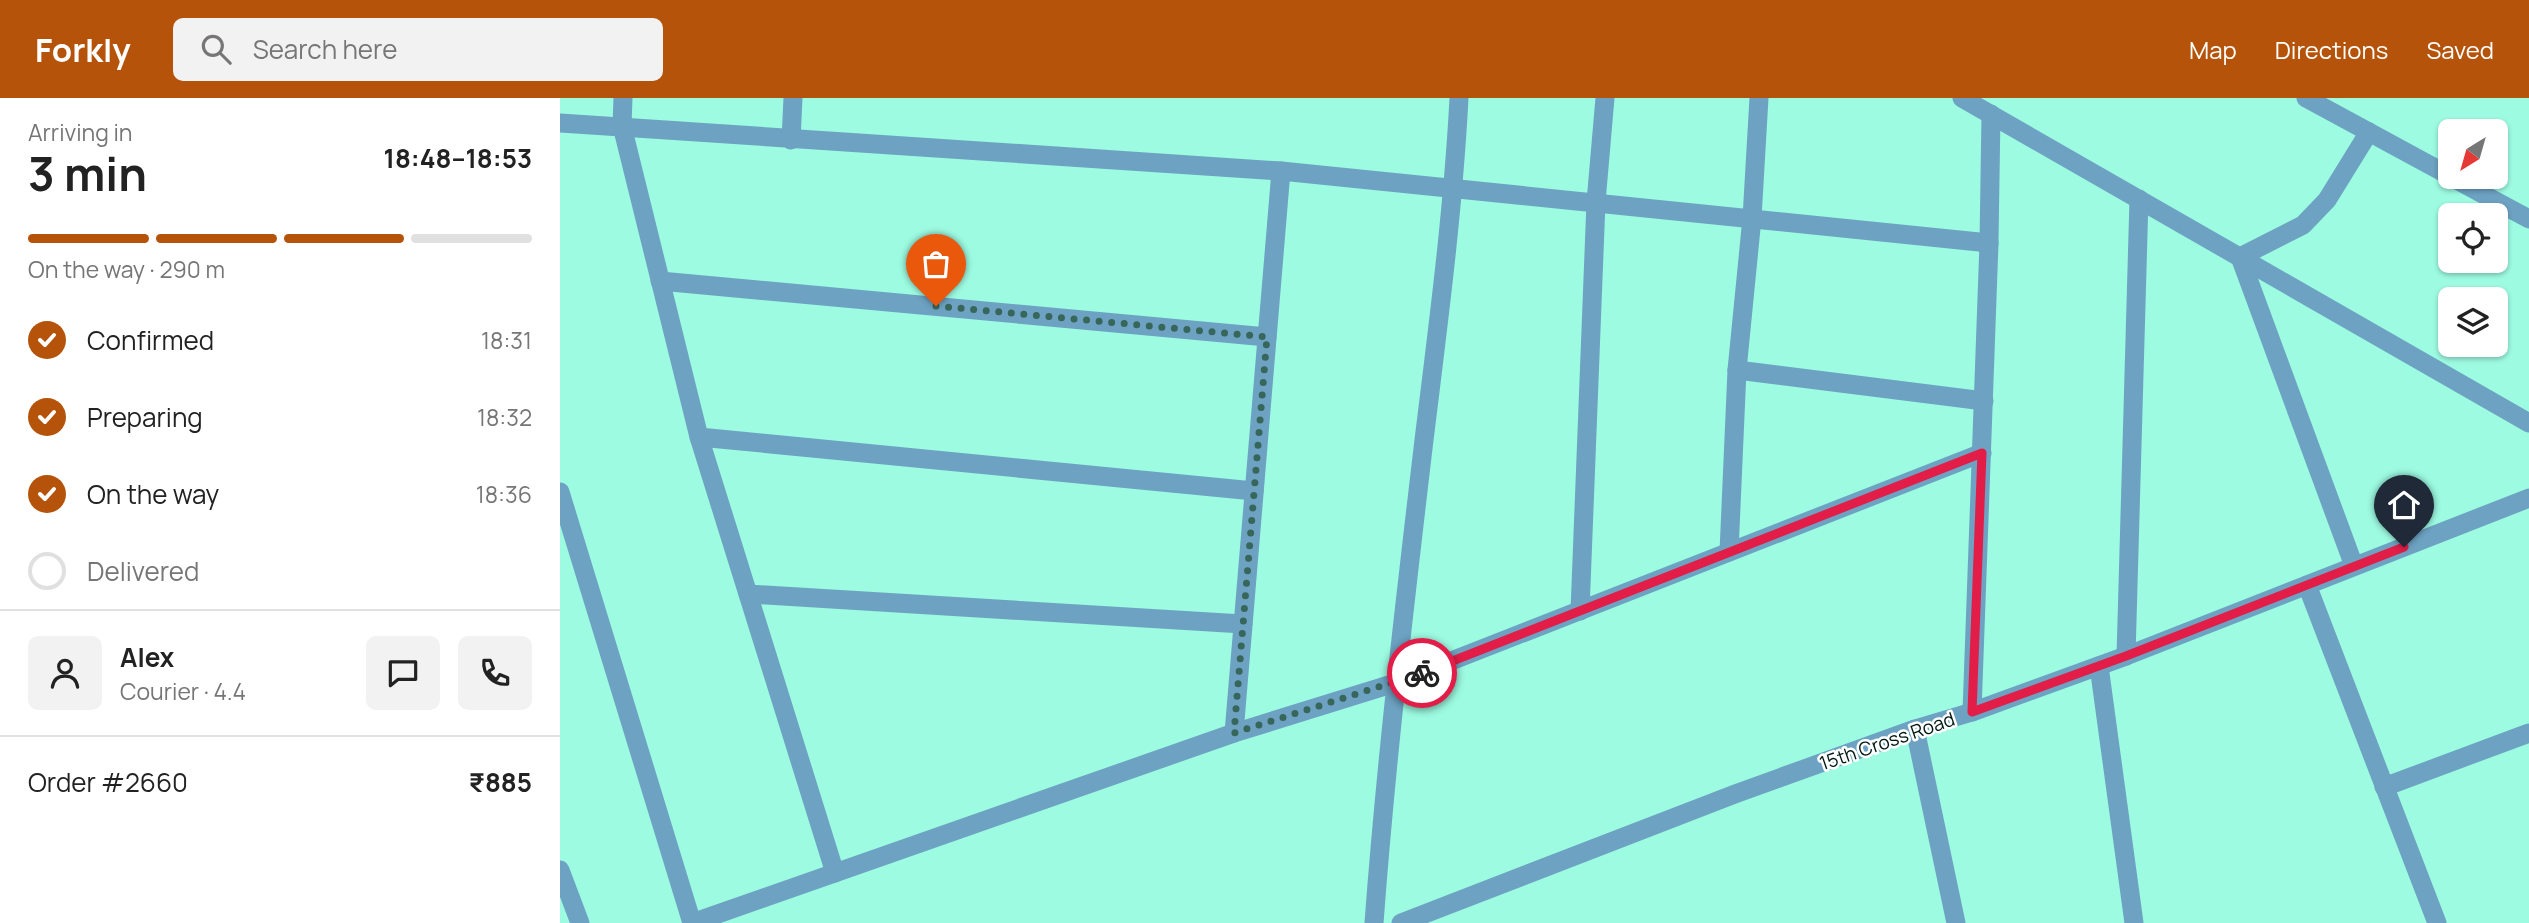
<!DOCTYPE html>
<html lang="en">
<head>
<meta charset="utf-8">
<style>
  :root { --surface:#fff; --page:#f2f2f2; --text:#222; --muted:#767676; --line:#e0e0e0; --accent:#b45309 }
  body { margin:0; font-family:Manrope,sans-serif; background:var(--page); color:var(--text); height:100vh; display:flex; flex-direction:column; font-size:26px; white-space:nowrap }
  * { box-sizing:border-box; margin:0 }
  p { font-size:23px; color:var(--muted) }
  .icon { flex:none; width:38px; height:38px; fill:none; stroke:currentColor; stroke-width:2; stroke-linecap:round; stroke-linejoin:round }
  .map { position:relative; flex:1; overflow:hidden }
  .panel { display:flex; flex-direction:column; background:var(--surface); width:560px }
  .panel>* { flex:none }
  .needle { width:46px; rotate:217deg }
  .fabs { position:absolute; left:1878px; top:21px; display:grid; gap:14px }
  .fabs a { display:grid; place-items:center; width:70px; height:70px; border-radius:10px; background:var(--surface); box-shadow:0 2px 5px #0004; font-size:35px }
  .pin { position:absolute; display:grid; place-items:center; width:60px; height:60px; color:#fff; margin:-72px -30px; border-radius:50% 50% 50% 0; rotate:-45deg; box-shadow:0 0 7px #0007 }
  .pin .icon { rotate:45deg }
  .courier { position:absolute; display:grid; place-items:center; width:70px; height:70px; margin:-35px; border:5px solid #e11d48; border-radius:50%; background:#fff; color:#222; box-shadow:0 2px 9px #0007 }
  .summary em { font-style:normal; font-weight:700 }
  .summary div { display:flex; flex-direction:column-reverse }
  .summary { display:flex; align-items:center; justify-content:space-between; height:119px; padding:0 28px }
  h1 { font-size:46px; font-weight:700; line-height:52px }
  .bar { display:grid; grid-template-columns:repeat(4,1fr); gap:10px 7px; align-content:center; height:84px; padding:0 28px }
  .bar i { height:9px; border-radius:5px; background:var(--line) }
  .bar .active { background:var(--accent) }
  .bar p { grid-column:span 4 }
  .line { display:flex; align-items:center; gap:18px; padding:0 28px; border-top:2px solid var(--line) }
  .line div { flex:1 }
  .round { display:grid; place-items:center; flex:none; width:74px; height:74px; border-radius:10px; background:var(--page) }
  ol { padding:0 28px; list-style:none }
  li { display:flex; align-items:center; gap:21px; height:77px }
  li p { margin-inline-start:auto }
  li .icon { padding:7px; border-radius:50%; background:var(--accent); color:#fff; stroke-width:4 }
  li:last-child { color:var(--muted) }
  li i { width:38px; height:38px; border:4px solid var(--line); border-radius:50% }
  header { display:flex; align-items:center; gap:42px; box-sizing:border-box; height:98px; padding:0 35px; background:var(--accent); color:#fff }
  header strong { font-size:33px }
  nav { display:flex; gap:38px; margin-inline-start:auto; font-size:24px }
  .search { width:490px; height:63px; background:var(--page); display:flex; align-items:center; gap:18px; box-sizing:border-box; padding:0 24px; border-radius:10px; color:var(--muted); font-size:26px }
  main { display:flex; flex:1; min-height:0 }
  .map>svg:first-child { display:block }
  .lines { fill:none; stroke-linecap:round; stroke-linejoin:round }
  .minor { stroke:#6da2c2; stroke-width:19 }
  .done { stroke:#37675b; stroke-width:7; stroke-dasharray:0 12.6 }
  .route { stroke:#e11d48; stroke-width:9 }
  .labels { text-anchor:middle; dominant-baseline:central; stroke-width:5; stroke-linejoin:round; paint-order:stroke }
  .street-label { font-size:19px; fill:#001812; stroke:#fff }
</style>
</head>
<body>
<header>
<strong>Forkly</strong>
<div class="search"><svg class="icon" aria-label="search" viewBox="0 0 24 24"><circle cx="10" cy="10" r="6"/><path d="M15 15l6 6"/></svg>Search here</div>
<nav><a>Map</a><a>Directions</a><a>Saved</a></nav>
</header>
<main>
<section class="panel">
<div class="summary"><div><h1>3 min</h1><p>Arriving in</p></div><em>18:48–18:53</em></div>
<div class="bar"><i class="active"></i><i class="active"></i><i class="active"></i><i></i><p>On the way · 290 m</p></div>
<ol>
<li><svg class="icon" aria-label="check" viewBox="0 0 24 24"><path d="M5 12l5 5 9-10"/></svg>Confirmed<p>18:31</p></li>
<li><svg class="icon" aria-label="check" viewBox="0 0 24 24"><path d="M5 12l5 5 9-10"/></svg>Preparing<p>18:32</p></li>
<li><svg class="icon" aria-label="check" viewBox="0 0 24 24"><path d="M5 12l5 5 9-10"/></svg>On the way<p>18:36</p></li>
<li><i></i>Delivered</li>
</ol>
<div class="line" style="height:126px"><a class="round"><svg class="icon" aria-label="person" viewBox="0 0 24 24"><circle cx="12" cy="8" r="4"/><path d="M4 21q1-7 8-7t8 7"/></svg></a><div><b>Alex</b><p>Courier · 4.4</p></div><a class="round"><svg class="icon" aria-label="chat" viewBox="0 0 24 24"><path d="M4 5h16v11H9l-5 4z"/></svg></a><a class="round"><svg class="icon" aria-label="phone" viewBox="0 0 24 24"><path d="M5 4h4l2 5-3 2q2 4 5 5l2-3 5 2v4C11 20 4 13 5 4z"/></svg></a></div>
<div class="line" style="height:91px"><div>Order #2660</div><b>₹885</b></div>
</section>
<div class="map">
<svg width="1969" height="825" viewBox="0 0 1969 825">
  <rect width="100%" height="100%" fill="#9dfbe2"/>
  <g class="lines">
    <g class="minor">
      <path d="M63,0l-1,28 77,311 136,436"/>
      <path d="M1402,0l567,325"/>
      <path d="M1746,0l144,78"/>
      <path d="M0,25l721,48 708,72"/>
      <path d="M231,42l2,-42"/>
      <path d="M1891,79l78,42"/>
      <path d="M100,183l607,56"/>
      <path d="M1177,272l247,31"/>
      <path d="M139,339l555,54"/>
      <path d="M0,394l132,431"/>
      <path d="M1169,454l8,-182 15,-152 7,-120"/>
      <path d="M1794,468l-114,-309 63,-32 24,-25 42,-68"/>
      <path d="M1747,487l130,338"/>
      <path d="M188,496l495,30"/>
      <path d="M1020,513l16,-409 9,-104"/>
      <path d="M1566,558l13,-457"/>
      <path d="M1539,568l35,257"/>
      <path d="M1412,614l17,-469 2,-129"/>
      <path d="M1355,631l41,194"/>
      <path d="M674,635l47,-562"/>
      <path d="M1824,689l145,-54"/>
      <path d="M0,772l20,53"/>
      <path d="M132,825l542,-190 161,-50 587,-230"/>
      <path d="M814,825c12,-162 31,-322 50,-483 14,-114 29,-227 35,-342"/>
      <path d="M841,825l334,-129 180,-65 57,-17 154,-56 403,-158"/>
    </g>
  </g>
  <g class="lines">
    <path class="done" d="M376,208l331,31 -33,396 188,-60"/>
    <path class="route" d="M862,575l560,-220 -10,259 154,-56 278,-109"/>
  </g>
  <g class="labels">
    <g class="street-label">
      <text transform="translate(1327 643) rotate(-19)">15th Cross Road</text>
    </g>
  </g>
</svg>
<div class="fabs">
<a><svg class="needle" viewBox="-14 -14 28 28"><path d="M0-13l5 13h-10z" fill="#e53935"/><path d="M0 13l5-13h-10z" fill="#767676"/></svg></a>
<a><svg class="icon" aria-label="locate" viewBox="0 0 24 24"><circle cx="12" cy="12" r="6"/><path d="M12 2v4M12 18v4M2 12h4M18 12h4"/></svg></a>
<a><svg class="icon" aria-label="layers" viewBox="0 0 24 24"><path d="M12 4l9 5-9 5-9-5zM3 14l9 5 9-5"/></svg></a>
</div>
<div class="pin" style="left:376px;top:208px;background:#ea580c"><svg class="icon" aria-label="bag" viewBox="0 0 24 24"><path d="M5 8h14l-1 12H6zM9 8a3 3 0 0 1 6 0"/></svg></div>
<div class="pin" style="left:1844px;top:449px;background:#1f2937"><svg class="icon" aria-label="home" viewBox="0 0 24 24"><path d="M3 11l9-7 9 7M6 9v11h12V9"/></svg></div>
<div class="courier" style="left:862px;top:575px"><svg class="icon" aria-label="bike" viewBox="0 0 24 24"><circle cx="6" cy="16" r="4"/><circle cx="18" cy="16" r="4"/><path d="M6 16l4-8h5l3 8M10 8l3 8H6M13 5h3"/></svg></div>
</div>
</main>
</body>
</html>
